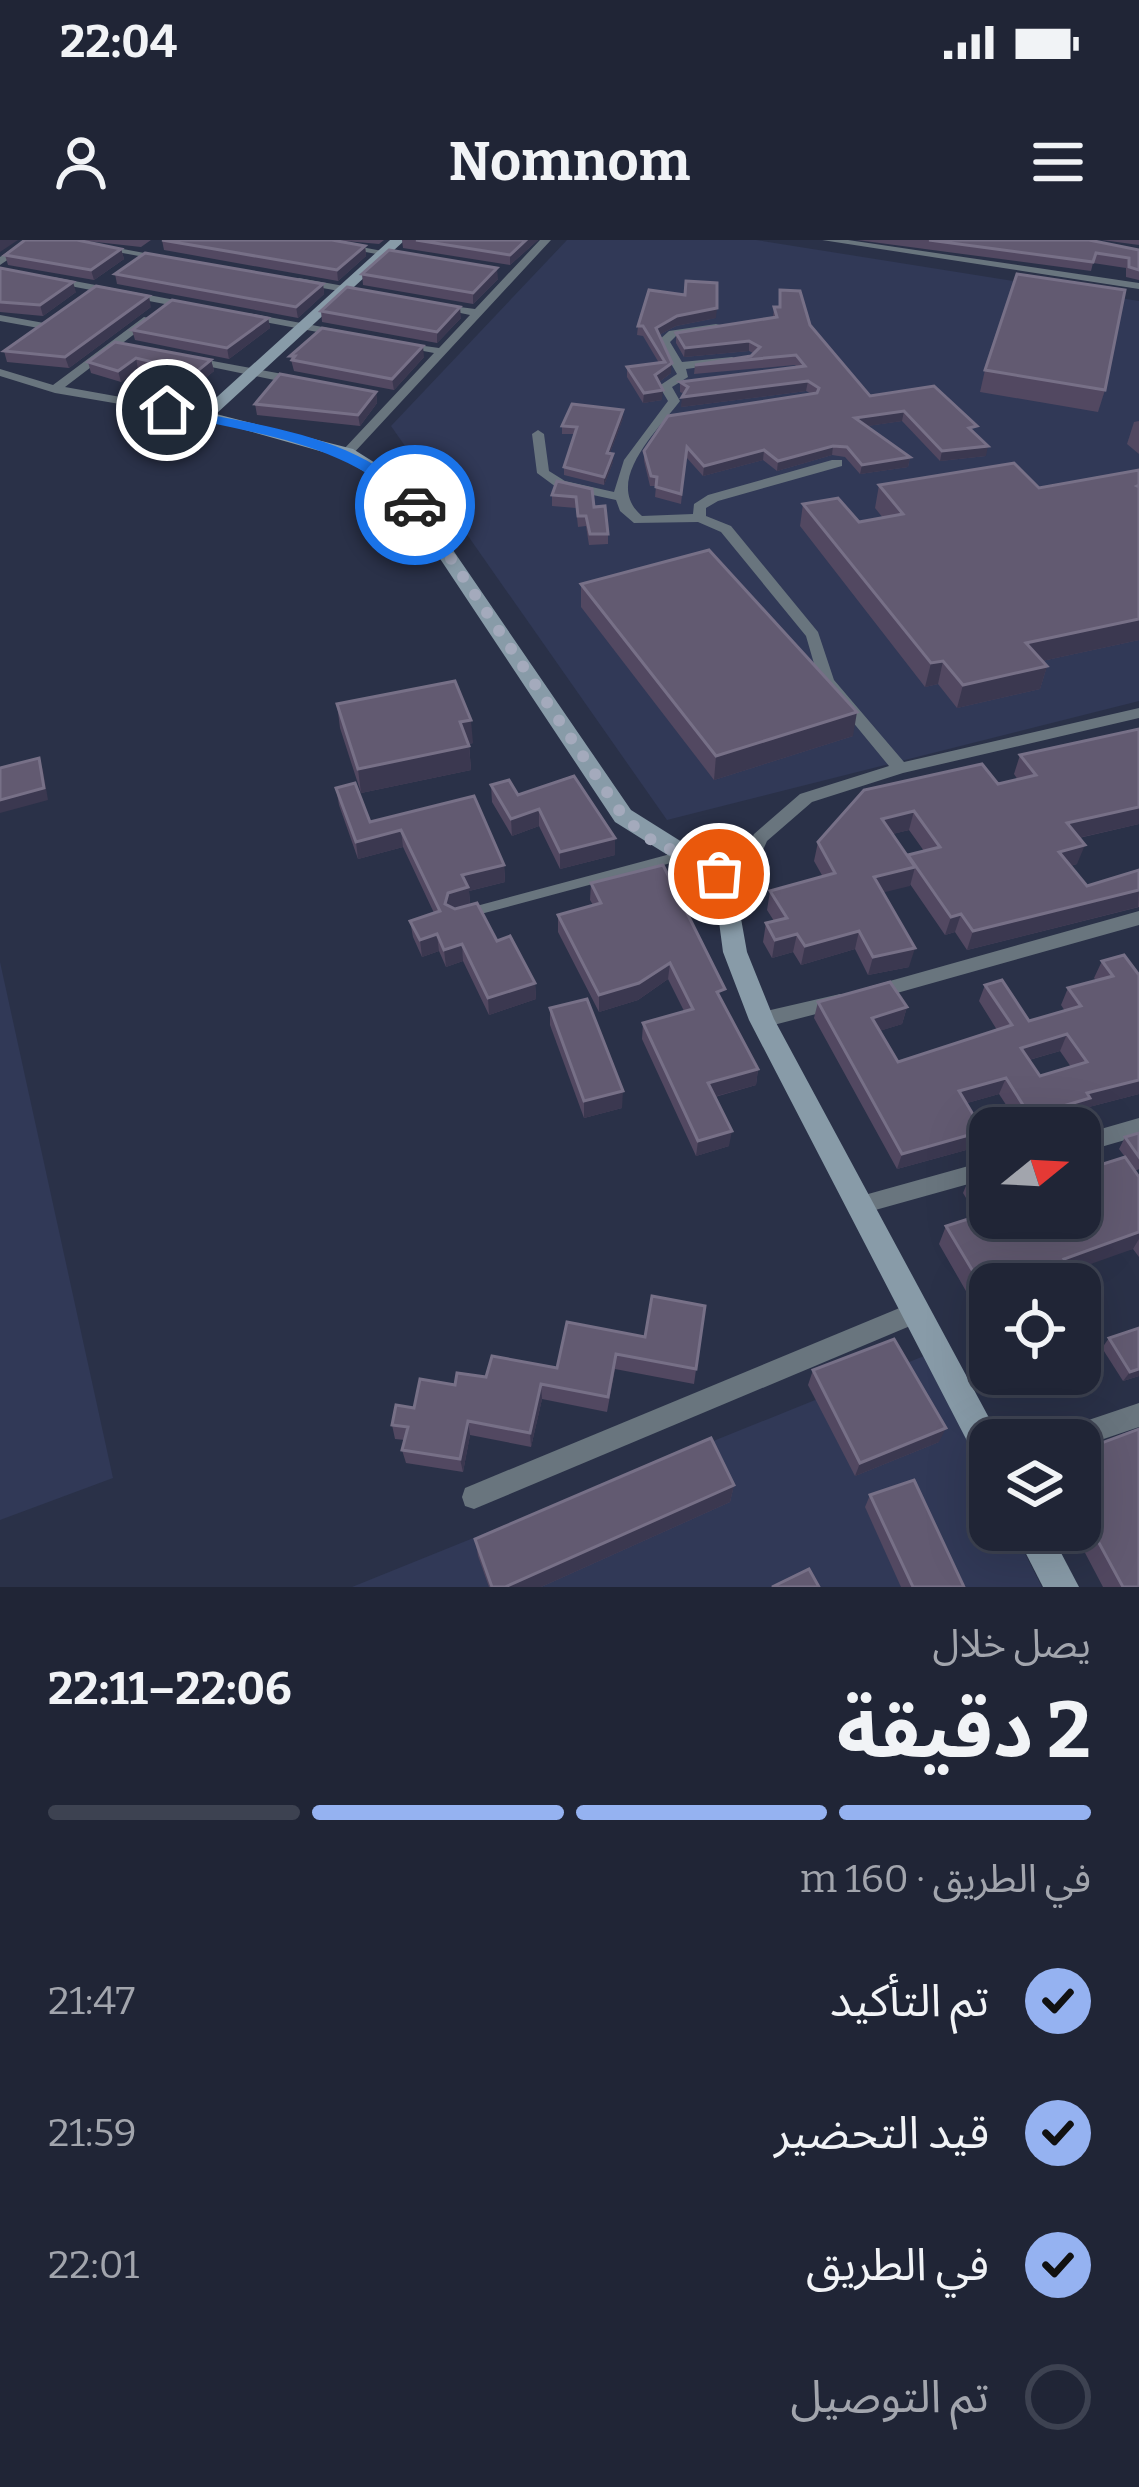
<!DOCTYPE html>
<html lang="ar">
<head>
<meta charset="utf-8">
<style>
  :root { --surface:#202536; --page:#282d3e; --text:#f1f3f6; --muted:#a2a5ad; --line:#3d4251; --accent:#95b2f1 }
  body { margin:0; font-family:Bitter,"Noto Sans Arabic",serif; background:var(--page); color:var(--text); direction:rtl; height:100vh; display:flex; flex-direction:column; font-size:45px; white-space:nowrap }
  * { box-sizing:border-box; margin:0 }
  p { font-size:39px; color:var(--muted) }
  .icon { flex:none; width:66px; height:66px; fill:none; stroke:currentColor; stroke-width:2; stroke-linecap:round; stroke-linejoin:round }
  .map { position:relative; height:1347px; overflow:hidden; direction:ltr }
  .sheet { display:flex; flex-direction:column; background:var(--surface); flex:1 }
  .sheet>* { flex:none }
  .needle { width:78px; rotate:72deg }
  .buttons { position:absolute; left:969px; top:867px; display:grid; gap:24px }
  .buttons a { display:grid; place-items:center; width:132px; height:132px; border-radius:24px; background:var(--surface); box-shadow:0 12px 48px #0002,0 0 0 3px var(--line); font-size:60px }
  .pin { position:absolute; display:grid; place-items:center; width:102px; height:102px; color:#fff; margin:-51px; border:6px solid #fff; border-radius:50%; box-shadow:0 3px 12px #0007 }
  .courier { position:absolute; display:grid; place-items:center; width:120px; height:120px; margin:-60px; border:9px solid #1a73e8; border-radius:50%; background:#fff; color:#222; box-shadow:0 3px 15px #0007 }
  .summary em { font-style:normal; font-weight:700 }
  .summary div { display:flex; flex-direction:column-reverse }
  .summary { display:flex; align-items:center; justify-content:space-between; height:204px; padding:0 48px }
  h1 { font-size:78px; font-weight:700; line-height:90px }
  .bar { display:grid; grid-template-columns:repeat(4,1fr); gap:18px 12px; align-content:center; height:144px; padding:0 48px }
  .bar i { height:15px; border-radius:9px; background:var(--line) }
  .bar .on { background:var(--accent) }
  .bar p { grid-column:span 4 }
  ol { padding:0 48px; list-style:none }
  li { display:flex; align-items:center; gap:36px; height:132px }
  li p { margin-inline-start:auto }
  li .icon { padding:12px; border-radius:50%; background:var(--accent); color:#111; stroke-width:4 }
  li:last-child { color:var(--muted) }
  li i { width:66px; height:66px; border:6px solid var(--line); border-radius:50% }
  .status { display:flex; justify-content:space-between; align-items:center; height:84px; padding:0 60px; background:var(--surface); direction:ltr }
  .status svg { height:33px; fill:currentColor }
  header { display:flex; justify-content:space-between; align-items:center; height:156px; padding:0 48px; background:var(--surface); font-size:54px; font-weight:700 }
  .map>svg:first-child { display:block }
  .built { fill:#313957 }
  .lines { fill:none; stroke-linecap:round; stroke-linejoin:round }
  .lane { stroke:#69757e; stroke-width:9 }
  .street { fill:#69757e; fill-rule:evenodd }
  .secondary { fill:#889ba8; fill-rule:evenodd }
  .wall { fill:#524861; fill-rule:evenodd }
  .shaded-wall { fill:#3b3850 }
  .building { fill:#625a71; stroke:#777087; stroke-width:3; fill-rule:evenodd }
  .route { fill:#1a73e8 }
  .done { stroke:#a4aabc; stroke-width:12; stroke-dasharray:0 21.6 }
</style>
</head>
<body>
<div class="status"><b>22:04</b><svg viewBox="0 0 49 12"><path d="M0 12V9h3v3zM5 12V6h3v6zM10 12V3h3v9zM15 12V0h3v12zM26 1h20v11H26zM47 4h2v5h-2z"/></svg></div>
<header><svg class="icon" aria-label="menu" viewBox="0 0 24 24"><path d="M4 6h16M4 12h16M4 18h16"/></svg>Nomnom<svg class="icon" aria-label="person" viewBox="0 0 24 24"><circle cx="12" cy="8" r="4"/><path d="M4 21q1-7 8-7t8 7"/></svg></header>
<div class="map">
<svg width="1139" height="1347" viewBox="0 0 1139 1347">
  <rect width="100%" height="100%" fill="#2a3148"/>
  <g class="built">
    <path d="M567,0h189l383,61v400l-472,119 -276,-394z"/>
    <path d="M0,722l113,516 -113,42z"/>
    <path d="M924,1116l66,129v45h23l29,57h-690z"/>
  </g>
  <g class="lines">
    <path class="lane" d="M471,672l209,-56"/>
    <g class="street">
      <path d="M25,0h12l-37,25v-8z"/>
      <path d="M52,0h23l96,18 -5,3z"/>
      <path d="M301,0h24l78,15 -5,3z"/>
      <path d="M540,0h11l-200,216h-8v-6l91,-97 -37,-7v-4l42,6 31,-33 -33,-7v-4l38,5z"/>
      <path d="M822,0h26l291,43v6z"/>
      <path d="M53,37l138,26 5,3 -5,3 -142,-27v-4z"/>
      <path d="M299,38l62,11 5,3 -5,3 -66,-12 -1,-2z"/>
      <path d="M248,73l96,18 6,3 -6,3 -100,-19v-4z"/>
      <path d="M0,75l44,8 6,3 -6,3 -44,-8z"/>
      <path d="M144,77l10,2 -89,68 139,25 4,1v6l-153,-26 -55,-17v-7l53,16z"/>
      <path d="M716,84l4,1v4l-44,7 -6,6 12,20 50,-5 6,3 -6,3 -46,6 2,8 -16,10 8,14c-22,29 -78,81 -38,115l51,-2 1,-10 14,-9 124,-35h10v6l-124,35 -12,7v8l25,10 87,106 16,48 70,82 235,-54v10l-236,55 -91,29 -45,39 -13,29 -19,22h-12l-3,-5 21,-24 13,-29 46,-40 89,-28 -70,-85 -13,-45 -85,-104 -23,-10 -64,1 -14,-12 -4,-11 -60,-13 -19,-14 -5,-39 6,-4 6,4 5,37 16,10 49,11 10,-32 44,-59 -9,-15 18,-12 -19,-33 11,-10z"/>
      <path d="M191,117l108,20 6,4 -6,4 -112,-23v-4z"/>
      <path d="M1139,671v14l-267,75 -7,-2 -2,-5 2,-5 7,-2z"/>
      <path d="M840,754l7,2 3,5 -3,5 -85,22 -7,-3 -3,-5 3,-5 7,-3z"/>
      <path d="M1139,878v18l-59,17v-18z"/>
      <path d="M990,920v18l-129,36 -8,-2 -3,-7 3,-7 8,-2z"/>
      <path d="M914,1062l8,3 3,8 -3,8 -448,188 -9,-3 -3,-9 3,-9z"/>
      <path d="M1139,1163v24l-59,20v-7h-27l3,-9z"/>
    </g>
    <g class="secondary">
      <path d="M390,0h15l-189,174 137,35 54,34 224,327 102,64 14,78 27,67 227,421h-11v29l-11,-5 -230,-444 -26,-68 -9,-68 -99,-62 -220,-331 -54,-34 -145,-41z"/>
      <path d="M1014,1290h35l30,57h-36z"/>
    </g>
  </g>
  <g class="wall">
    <path d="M78,0h73l-10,7z"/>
    <path d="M162,0l203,6 1,10 -28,25 -174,-31z"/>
    <path d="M334,0h50l-5,4z"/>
    <path d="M402,0h136l-28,25 -107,-17z"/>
    <path d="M857,0h232l50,10v30l-13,-3v-9l-33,-5 -2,8z"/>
    <path d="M1102,0h37v5z"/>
    <path d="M121,9l3,10 -30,21 -86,-15 -3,-10z"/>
    <path d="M0,28l76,24 -33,24 -43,-4z"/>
    <path d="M115,34l208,10 1,10 -26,24 -181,-34z"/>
    <path d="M362,34l136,5 -25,25 -110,-19z"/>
    <path d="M780,50l90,106 105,38 11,22 -46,5 -38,-40 -35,5 43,31 -2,10 -48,7 -15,-17 -13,-2 -55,16 -14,-11 -60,16 -17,-19 -5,47 -26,-7 1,-11h-6l-6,-25v-10l168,-57 -6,-3 -125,16 3,-13 -4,-2v-10l117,-15 -2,-2 -101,9 1,-9 56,-9 2,-3 -4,-2 -65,6 -8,-14v-10l97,-15 1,-11h5z"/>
    <path d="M151,67l-82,61 -62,-6 -3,-11z"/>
    <path d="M321,71l140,7 -24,25 -115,-21z"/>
    <path d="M268,78l2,10 -41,31 -94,-19 -3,-10z"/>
    <path d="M716,78l-40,8 -17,9 12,38 -12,9 3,18 -19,3 -16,-26v-10l32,-4 -16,-27 -6,-1 1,-9z"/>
    <path d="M115,102l96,18 3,11 -33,27 -24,-5 -2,-11 8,-7 -25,-6 -17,13 -30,-9 -3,-11z"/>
    <path d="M290,116l134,1 -30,33 -100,-19z"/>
    <path d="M985,130l120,20 -7,22 -118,-20z"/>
    <path d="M376,152l1,11 -17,23 -103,-11 -2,-11z"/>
    <path d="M623,178l-13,35 3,1v8l-9,23 -40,-10v-8l10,-33h-12v-8z"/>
    <path d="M1139,181v33l-12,-10 7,-22z"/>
    <path d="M1139,230v170l-97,21 5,5 -7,23 -83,19 -19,-24 -13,3 -125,-161 3,-22 56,18 24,-4 -8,-10 4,-23 160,3z"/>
    <path d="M557,241l37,26 14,27v10l-19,1 -3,-19 -8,1 -2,-19 -24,-2v-11z"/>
    <path d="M581,344l272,152 -139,44 -133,-173z"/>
    <path d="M337,464l136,39 -4,1 2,26 -110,23 -21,-65z"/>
    <path d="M1139,489v95l-60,14 -2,26 -7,2 17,20 52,-16v37l-172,43 -12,-18 -10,3 -35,-51 -27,8 26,75 -41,8 -13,-26 -54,16 -8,-13 -21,6 -9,-16 3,-19 8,-2 -7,-11 3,-19 53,-14 -9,-16 4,-19 180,-58 20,-4 -4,-6 6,-19zM909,590l15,21 -16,6 -16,-23z"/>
    <path d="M491,545l124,53v17l-55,14 -21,-43 -27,10 -20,-34z"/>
    <path d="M336,548l34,34 134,43 1,17 -36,9 1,13 -16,5 43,32 38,42 1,16 -47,16 -26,-54 -17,6 -7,-16 -17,6 -9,-20 -3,-16 24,-8 -31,-66 -45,12 -19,-54z"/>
    <path d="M591,643l132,120 35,66 -2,16 -41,12 14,49 -33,10 -54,-117 1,-16 41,-12 -16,-32 -30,21 -39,12 -41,-80v-17l35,-10 -3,-5z"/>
    <path d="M1102,721l37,14v119l-54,14 -3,6 -47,14h-14l-22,-34 -32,9 16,28 -6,16 -80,22 -83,-151 4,-16 89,5 -5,17 -23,7 19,31 99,-32 -18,-29 6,-16 44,36 36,-10 -4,-6 7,-17 28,-8 -2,-2zM1060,811l11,16 -31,9 -11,-16z"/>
    <path d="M550,768l72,100 -38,10 -34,-93z"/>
    <path d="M1139,893v36l-4,2 4,6v80l-6,-8 -143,35v49l-51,-89 7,-18 31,-10 -14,-23 8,-19 19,-5v49l135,-61 -6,-8 6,-12z"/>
    <path d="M705,1066l-11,78 -79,-15 -8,43 -65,-13 -11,48 -61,-12 -7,37 -57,-9 -4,-13 3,-10 -10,-1 -3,-14 22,-17 41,-23 31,-8 71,-9 88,-31z"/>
    <path d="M1139,1088v48l-16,5 -21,-33 7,-10z"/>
    <path d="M813,1130l126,72 -84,34 -47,-91z"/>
    <path d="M1080,1211l59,136h-36l-30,-57h7z"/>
    <path d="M734,1245l-4,17 -189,85h-52l-11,-31 -3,-17z"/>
    <path d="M870,1255l94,92h-63l-36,-80z"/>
  </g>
  <g class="shaded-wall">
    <path d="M0,0h18l-18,12z"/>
    <path d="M526,0h12l-28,25v-10z"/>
    <path d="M365,6l1,10 -28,25 -1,-11z"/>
    <path d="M121,9l3,10 -30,21 -3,-10z"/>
    <path d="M497,28l1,11 -25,25v-11z"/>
    <path d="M73,42l3,10 -33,24 -3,-11z"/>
    <path d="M323,44l1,10 -26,24 -2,-11z"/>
    <path d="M149,56l2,11 -82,61 -4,-11z"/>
    <path d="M460,67l1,11 -24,25v-11z"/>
    <path d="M717,68l-1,10 -40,8 -21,11 1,-9 21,-12z"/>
    <path d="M268,78l2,10 -41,31 -2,-11z"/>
    <path d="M749,101v10l-65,6 1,-9z"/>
    <path d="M423,106l1,11 -30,33 -2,-11z"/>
    <path d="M136,118l2,11 -17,13 -3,-11z"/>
    <path d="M211,120l3,11 -33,27 -3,-11z"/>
    <path d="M672,123l-1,10 -16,12v-10z"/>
    <path d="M808,141l-2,10 -125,16 1,-10z"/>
    <path d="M663,150l-1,10 -19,3 1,-10z"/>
    <path d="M376,152l1,11 -17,23 -2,-11z"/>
    <path d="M623,170v8l-16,43v-8z"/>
    <path d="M904,171l-2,10 -48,7 1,-10z"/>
    <path d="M833,206l-1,9 -55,16 1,-10z"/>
    <path d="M988,206l-2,10 -46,5 2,-10z"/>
    <path d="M764,210l-1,10 -60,16 1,-10z"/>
    <path d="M613,214v8l-9,23v-8z"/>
    <path d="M910,217l-2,10 -48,7 2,-9z"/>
    <path d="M1139,379v21l-120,26 7,-23z"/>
    <path d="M943,421l-5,23 -13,3 6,-24z"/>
    <path d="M1047,426l-7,23 -83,19 6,-23z"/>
    <path d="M857,472l-4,24 -139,44 2,-24z"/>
    <path d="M471,480l2,23 -12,3 -1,-24z"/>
    <path d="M469,506l2,24 -110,23 -3,-24z"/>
    <path d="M39,518l4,12 5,30 -48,13v-13z"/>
    <path d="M1139,567v17l-79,18 7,-19z"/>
    <path d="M539,569v17l-27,10 -1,-17z"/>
    <path d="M914,571l-5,19 -31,8 4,-19z"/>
    <path d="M401,590l2,17 -45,12 -2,-17z"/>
    <path d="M615,598v17l-55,14v-17z"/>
    <path d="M1085,605l-8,19 -25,6 7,-18z"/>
    <path d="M504,625l1,17 -36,9 1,13 -20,6 -5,-6 3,-11 14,-18z"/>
    <path d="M915,627l-5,19 -41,10 5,-19z"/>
    <path d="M1139,650l-1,17 -171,43 6,-19z"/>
    <path d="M961,674l-6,18 -10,3 6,-18z"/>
    <path d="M859,691l-4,18 -54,16 4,-19z"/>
    <path d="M437,694l2,17 -17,6 -2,-17z"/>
    <path d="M797,694l-4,18 -21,6 3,-18z"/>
    <path d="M462,704l1,17 -17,6 -2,-17z"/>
    <path d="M915,708l-6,19 -41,8 5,-18z"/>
    <path d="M670,723l-2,16 -30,21 -39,12v-17z"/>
    <path d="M535,743l1,16 -47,16 -1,-17z"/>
    <path d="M907,767l-5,17 -35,11 5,-17z"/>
    <path d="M1067,794l-7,17 -46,13 7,-16z"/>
    <path d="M758,829l-2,16 -50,14 2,-16z"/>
    <path d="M1006,838l-7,16 -46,13 6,-16z"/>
    <path d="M1139,840v14l-54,14 -3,6 -47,14h-10l5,-12 57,-23z"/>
    <path d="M623,851l-1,17 -38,10v-17z"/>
    <path d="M732,891l-3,15 -33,10 2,-15z"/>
    <path d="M983,891l-6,16 -80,22 5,-15z"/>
    <path d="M1139,992v7l-6,10 -79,28 10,-18z"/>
    <path d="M1101,1077l-11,18 -10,3v-14z"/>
    <path d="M1139,1129v7l-16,5 7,-9z"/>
    <path d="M541,1144l1,15 -11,48 -1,-14z"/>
    <path d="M468,1181l2,14 -7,37 -3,-13z"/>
    <path d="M946,1188l-7,14 -84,34 5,-13z"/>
    <path d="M734,1245l-4,17 -189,85h-36z"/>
  </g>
  <g class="building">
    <path d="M25,0h52l44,9 -30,21 -86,-15z"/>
    <path d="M162,0h170l33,6 -28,24z"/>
    <path d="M416,0h110l-16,15z"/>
    <path d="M929,0h160l50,10v20l-10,-3v-9l-33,-5 -3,9z"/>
    <path d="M389,10l108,18 -24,25 -111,-19z"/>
    <path d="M145,13l178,31 -27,23 -181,-33z"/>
    <path d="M0,28l73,14 -33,23 -40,-3z"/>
    <path d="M1017,34l108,16 -20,100 -120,-20z"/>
    <path d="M686,41l31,2v25l-40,8 -21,12 16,35 -17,12 8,15 -19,3 -17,-26 38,-5 -22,-36h-5l11,-36 36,5z"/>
    <path d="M96,46l53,10 -84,61 -61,-6z"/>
    <path d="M347,47l113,20 -23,25 -116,-21z"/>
    <path d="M780,50l20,1 10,34 60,71 64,-10 43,40 -8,2 19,18 -46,5 -38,-40 -49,7 55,39 -48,8 -15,-18 -14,-1 -55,15 -14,-11 -60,16 -17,-19 -6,47 -25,-7 1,-10 -6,-1 -7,-25 24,-35 149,-23 2,-5 -11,-7 -126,16 6,-10 -8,-5 125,-16 -9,-11 -101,10 56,-9 9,-9 -11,-6 -64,7 -9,-15 101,-16 -3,-10h6z"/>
    <path d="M172,60l96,18 -41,30 -95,-18z"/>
    <path d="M322,88l101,18 -31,33 -100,-19 3,-4h-5z"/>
    <path d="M115,102l96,18 -33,27 -23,-5 19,-15 -38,-9 -18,13 -30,-9z"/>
    <path d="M280,134l96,18 -18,23 -103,-11z"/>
    <path d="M572,164l51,6 -16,43 6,1 -9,23 -40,-10 13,-40 -15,-1z"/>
    <path d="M1014,223l25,25 100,-18v15l-2,1 2,1v132l-113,24 21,23 -84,19 -20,-24 -12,2 -128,-159 35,-6 21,24 44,-8 -24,-29z"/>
    <path d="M557,241l35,8 2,18 11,-1 3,28h-18l-4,-18h-8l-2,-19 -24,-2z"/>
    <path d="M709,310l148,162 -141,44 -135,-172z"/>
    <path d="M455,441l16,39 -11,2 9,24 -111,23 -21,-65z"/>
    <path d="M1139,489v78l-72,16 18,22 -26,7 28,34 52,-16v20l-166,41 -12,-17 -10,3 -43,-62 32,-8 -26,-36 -32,8 33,48 -41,10 41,71 -42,9 -14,-26 -54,15 -8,-12 -22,6 -9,-17 21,-5 -17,-27 65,-18 -17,-31 46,-52 118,-26 16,20 38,-9 -16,-20z"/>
    <path d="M39,518l5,30 -44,12v-32z"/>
    <path d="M574,536l41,62 -55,14 -21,-43 -28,10 -20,-34 18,-5 9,15z"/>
    <path d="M355,543l15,39 104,-26 30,69 -42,10 6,12 -20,6 -3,11 10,5 22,-6 20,38 13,-5 25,47 -47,15 -26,-54 -18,6 -7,-16 -17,6 -10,-19 30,-10 -39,-81 -45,12 -20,-54z"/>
    <path d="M663,625l62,124 -8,3 41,77 -50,14 24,48 -34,10 -55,-118 50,-14 -23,-46 -31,20 -40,12 -41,-80 43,-12 -10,-20z"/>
    <path d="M1124,715l15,20v105l-52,13 3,5 -60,18 -24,-38 -47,13 24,40 -81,23 -84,-152 72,-20 17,25 -35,11 26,44 114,-37 -27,-40 17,-5 27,41 52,-15 -13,-18 45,-12 -11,-15zM1067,794l20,28 -47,14 -19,-28z"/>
    <path d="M587,759l36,92 -39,10 -34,-93z"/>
    <path d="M1139,893v24l-14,-20z"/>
    <path d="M1084,902l16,23 25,-8 14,20v55l-75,27 16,25h-90v16l-44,-74 44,-14v6h90v-75z"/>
    <path d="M990,929v36l-19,-31z"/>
    <path d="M1080,1044l21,33 -21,7z"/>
    <path d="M652,1056l53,10 -9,63 -80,-15 -8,43 -67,-13 -11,49 -62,-12 -8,38 -58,-9 6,-23 -16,-2 4,-20 18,3 6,-29 35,6 2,-12 29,4 6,-21 65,12 10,-46 78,15z"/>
    <path d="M1139,1088v41l-9,3 -21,-34z"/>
    <path d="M894,1099l52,89 -86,35 -47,-93z"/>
    <path d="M1139,1189v158h-16l-43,-79v-57z"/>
    <path d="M711,1198l23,47 -229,102h-13l-17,-48z"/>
    <path d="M914,1240l50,107h-51l-43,-92z"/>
    <path d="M809,1329l10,18h-47z"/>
  </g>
  <path class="route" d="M167,166c87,20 194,26 255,99l-12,3c-64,-68 -161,-74 -248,-96z"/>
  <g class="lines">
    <path class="done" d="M415,265l208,311 23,21 73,37"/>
  </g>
</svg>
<div class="buttons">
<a><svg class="needle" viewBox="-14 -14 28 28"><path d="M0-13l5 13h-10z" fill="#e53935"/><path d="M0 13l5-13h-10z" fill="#a2a5ad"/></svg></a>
<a><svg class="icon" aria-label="locate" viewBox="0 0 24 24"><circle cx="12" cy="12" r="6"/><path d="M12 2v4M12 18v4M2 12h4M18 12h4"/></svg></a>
<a><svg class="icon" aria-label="layers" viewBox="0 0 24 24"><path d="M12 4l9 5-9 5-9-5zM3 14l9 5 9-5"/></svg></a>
</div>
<div class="pin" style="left:719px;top:634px;background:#ea580c"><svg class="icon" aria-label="bag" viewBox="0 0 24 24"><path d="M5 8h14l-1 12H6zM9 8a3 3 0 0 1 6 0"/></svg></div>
<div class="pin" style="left:167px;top:170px;background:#1f2937"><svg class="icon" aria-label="home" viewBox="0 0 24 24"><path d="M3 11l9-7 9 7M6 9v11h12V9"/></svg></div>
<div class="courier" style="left:415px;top:265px"><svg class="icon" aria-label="car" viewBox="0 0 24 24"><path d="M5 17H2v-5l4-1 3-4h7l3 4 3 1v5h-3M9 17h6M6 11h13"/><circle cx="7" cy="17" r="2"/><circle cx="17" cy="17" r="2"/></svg></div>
</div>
<section class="sheet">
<div class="summary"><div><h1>2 دقيقة</h1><p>يصل خلال</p></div><em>22:06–22:11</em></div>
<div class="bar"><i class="on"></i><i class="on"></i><i class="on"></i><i></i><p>في الطريق · 160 m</p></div>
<ol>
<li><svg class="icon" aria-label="check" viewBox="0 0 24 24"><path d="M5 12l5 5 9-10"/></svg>تم التأكيد<p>21:47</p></li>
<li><svg class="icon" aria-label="check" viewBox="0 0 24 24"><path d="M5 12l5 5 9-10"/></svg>قيد التحضير<p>21:59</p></li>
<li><svg class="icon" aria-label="check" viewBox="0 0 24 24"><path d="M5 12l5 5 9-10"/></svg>في الطريق<p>22:01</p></li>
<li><i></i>تم التوصيل</li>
</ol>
</section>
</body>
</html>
